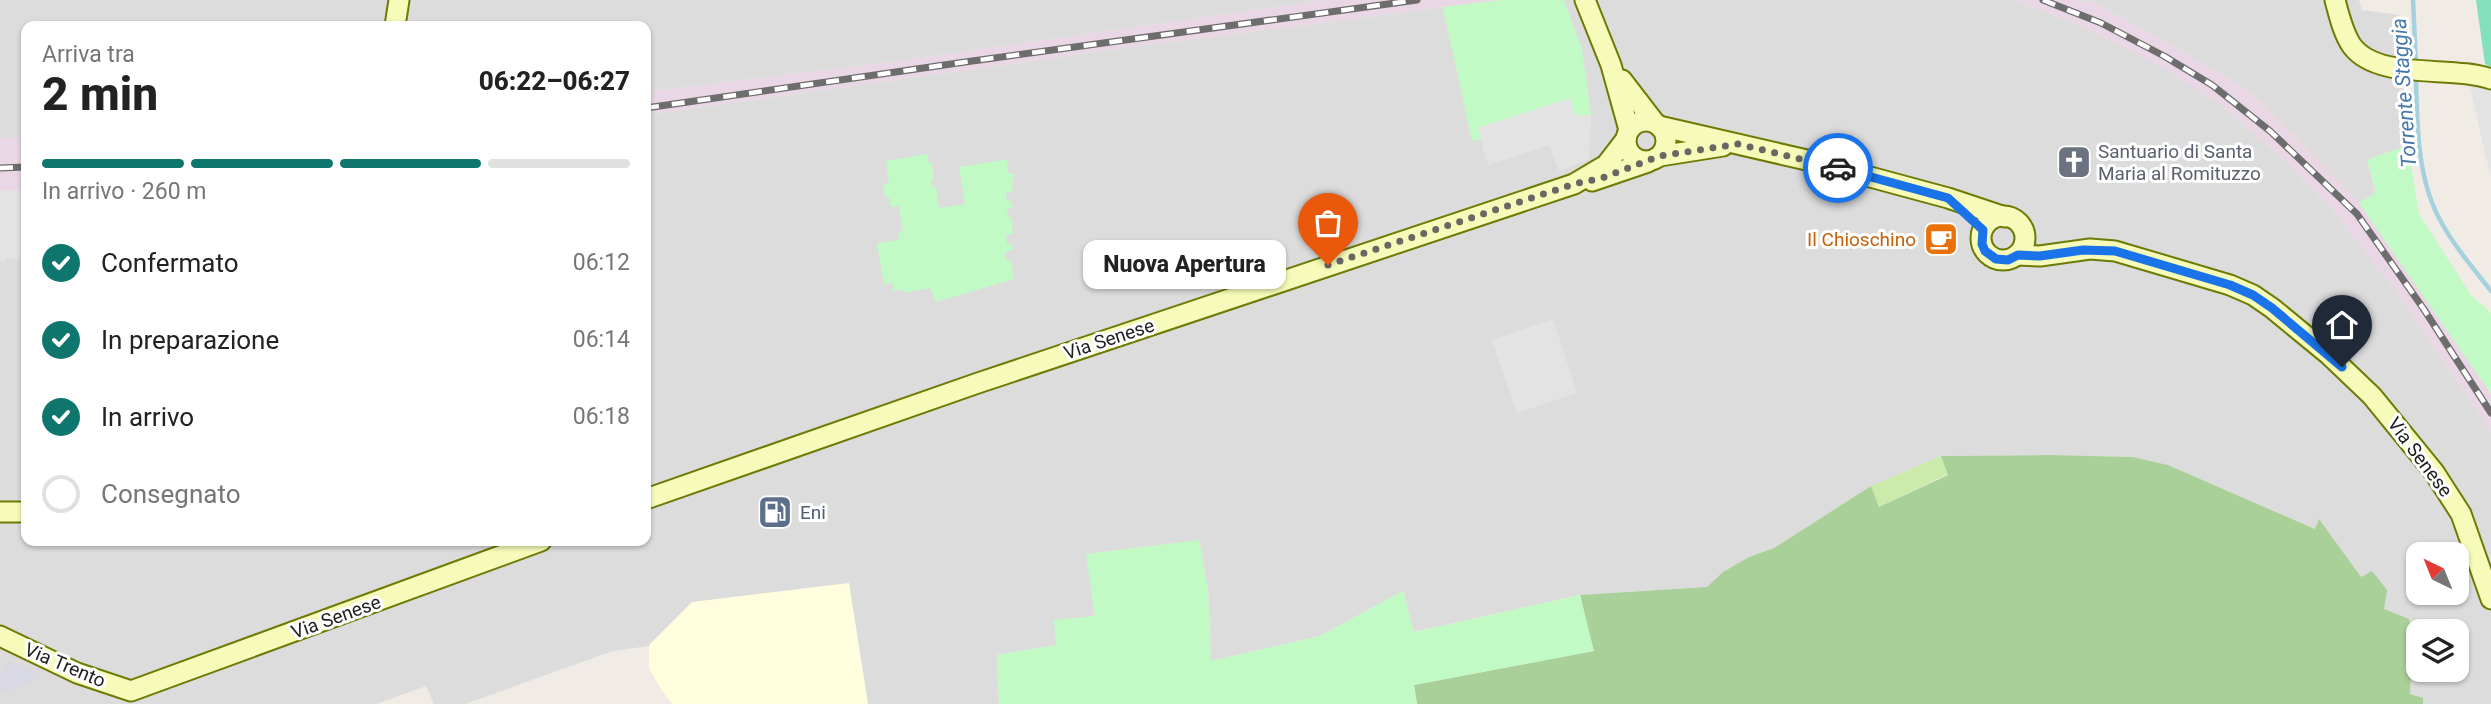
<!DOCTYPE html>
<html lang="it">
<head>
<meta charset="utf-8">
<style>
  :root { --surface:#fff; --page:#f2f2f2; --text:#222; --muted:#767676; --line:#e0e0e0; --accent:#0f766e }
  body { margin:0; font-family:Roboto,sans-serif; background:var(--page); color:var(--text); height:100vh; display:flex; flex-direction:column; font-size:26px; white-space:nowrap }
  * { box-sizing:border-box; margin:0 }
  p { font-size:23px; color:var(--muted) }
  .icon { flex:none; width:38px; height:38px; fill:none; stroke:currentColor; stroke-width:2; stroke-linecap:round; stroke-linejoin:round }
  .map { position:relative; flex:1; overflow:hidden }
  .side { position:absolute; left:21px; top:21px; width:630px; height:525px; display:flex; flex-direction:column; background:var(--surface); border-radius:14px; box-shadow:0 2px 5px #0004 }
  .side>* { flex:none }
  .needle { width:46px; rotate:317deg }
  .fabs { position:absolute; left:2406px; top:542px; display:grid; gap:14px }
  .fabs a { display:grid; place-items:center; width:63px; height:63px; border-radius:14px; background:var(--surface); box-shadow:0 2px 5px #0004; font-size:35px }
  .pin { position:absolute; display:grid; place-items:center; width:60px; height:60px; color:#fff; margin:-72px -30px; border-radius:50% 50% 50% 0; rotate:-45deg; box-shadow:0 0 7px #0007 }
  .pin .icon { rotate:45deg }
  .courier { position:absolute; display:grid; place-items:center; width:70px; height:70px; margin:-35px; border:5px solid #1a73e8; border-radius:50%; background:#fff; color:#222; box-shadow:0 2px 9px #0007 }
  .bubble { position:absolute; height:49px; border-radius:14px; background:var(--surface); box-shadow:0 2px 5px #0004; font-size:23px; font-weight:800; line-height:49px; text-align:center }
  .headline em { font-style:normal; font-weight:800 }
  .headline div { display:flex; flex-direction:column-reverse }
  .headline { display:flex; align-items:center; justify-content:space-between; height:119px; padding:0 21px }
  h1 { font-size:46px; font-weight:800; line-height:52px }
  .bar { display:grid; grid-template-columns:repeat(4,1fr); gap:10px 7px; align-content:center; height:84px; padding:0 21px }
  .bar i { height:9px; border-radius:5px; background:var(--line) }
  .bar .selected { background:var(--accent) }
  .bar p { grid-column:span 4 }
  ol { padding:0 21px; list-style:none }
  li { display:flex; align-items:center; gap:21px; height:77px }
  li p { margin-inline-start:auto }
  li .icon { padding:7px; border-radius:50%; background:var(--accent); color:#fff; stroke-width:4 }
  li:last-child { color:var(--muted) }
  li i { width:38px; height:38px; border:4px solid var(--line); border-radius:50% }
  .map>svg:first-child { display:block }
  .residential { fill:#dddcdc; fill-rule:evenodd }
  .industrial { fill:#e9d7e6 }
  .education { fill:#ffffdf }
  .grass { fill:#caebaa }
  .forest { fill:#a9d099 }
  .park { fill:#c2fac6 }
  .pitch { fill:#82e0bc }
  .parking { fill:#e3e3e3 }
  .plaza { fill:#d9d9e6 }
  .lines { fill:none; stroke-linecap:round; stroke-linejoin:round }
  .stream { stroke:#a5d1de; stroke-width:4.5 }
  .secondary-casing { stroke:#6d7a03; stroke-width:23 }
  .secondary { stroke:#f7fbb9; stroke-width:19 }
  .rail-casing { stroke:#6d6d6d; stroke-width:7 }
  .rail { stroke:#fff; stroke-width:4.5; stroke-dasharray:13; stroke-linecap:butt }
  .done { stroke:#686764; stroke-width:7; stroke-dasharray:0 12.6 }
  .route { stroke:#1a73e8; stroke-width:9 }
  .labels { text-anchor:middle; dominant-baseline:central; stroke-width:6; stroke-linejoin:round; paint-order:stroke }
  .worship-label { font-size:19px; fill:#5b616d; stroke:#fff; text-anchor:start }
  .food-label { font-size:19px; fill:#c56008; stroke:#fff; text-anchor:end }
  .street-label { font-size:19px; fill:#1f1f1f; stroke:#fff }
  .service-label { font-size:19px; fill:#4e5e75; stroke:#fff; text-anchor:start }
  .water-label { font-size:21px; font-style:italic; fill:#4678a9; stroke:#fff }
</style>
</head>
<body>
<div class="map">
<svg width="2491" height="704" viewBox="0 0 2491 704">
  <rect width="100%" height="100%" fill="#f0ece5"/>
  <g class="residential">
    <path d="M0,0h1325l-433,62 -246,30v-66h-620v112h-26z"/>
    <path d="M1501,0h513l70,27 79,40 61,40 61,54 49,50 62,80 95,140v273h-68l-1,-6 -12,-3 3,-59 -29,-27 -65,-89 -3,9 -148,-64 -35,-8 -82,-2 -110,1 -70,30 -97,62 -25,9 -26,15 -15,15 -128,8 -167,37 -10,-41 -83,45 -109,25 -3,-73 -121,-33 8,61 -39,29 -59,10 2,49h-327l-12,-16 -11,-20v-22l-36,5 -148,53h-31l-8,-18 -50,18h-376v-513l26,-1v351h620v-426l500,-70zM2418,555h39v38h-39zM2418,632h39v38h-39z"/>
    <path d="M2072,0h287l3,10 37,5 9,130 -41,15 9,33 -17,10 -96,-99 -19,-16 -83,-49 -67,-36z"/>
  </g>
  <g class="industrial">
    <path d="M1325,0h174l-353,45 -500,70v-23l246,-30z"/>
    <path d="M2014,0h58l22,3 67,36 83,49 19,16 97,99 131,191v37l-95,-140 -62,-80 -49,-50 -61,-54 -61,-39 -79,-41z"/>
    <path d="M0,138h26v52l-26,1z"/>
  </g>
  <path class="education" d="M849,583l19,121h-196l-12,-16 -11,-20v-23l43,-43z"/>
  <path class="grass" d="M1941,456l7,18 -69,33 -8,-21z"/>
  <path class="forest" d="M2051,455l82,2 35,8 147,64 4,-10 42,58 11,-6 15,19 -3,19 25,10 4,17 -3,58 13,4v6h-1006l-3,-19 179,-34 -13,-56 127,-8 16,-15 26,-15 25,-9 97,-62 8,21 69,-32 -7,-19z"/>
  <g class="park">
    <path d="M1501,0h63l18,49 9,66 -16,1 -5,-17 -92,29 3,11 -9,2 -29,-134z"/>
    <path d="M2408,145l11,69 52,81 20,18v81l-132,-191 17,-11 -9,-32z"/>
    <path d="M927,154l1,8h3l3,16 -3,1 1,8h4l3,21 26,-4 -6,-37 50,-8 -2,3 1,11h5l1,8 -2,1 1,9 -7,1 1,9h4l1,7 -5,1 1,8h3l2,17 -7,1 1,9h5l1,6 -8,2 2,9h4l3,18 -78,23 -6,-14 -26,5 -1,-4 -9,2 -1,-8 -9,1 -7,-41 22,-3 -1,-8 5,-1 -4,-25 -8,1 -2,-10h-4l-2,-12 6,-1 -3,-23z"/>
    <path d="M1199,540l9,48 3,73 109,-25 83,-45 11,41 166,-37 14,56 -180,34 3,19h-418l-2,-49 59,-10 -2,-25 41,-4 -9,-62z"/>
  </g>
  <path class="pitch" d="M2476,0h15v67l-6,-3z"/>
  <g class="parking">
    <path d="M2469,82l22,9v84l-6,-21z"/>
    <path d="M1570,98l5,18 16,-1 -2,45 -30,11 -10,-26 -61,20 -10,-37z"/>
    <path d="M26,190v69h-20l-1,4 -5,-1v-71z"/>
    <path d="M1553,319l24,74 -60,20 -25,-73z"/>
  </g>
  <path class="plaza" d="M8,661l19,6 15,11 -40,15 -2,-18z"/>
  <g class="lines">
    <g class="stream">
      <path d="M2413,0l3,65"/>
      <path d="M2416,77c1,47 1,101 24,143 14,26 33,48 51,71"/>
    </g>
    <g class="secondary-casing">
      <g id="secondary">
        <path d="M1585,0l26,65 18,65"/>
        <path d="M2335,0c4,15 8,33 17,46 26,35 100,19 139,33"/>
        <path d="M395,26l4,-26"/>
        <path d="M1622,80l33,43"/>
        <circle cx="1646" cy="141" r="20"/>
        <path d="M1659,126l152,35 137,37 57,19"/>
        <path d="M1660,156l63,-10"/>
        <path d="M1592,181l56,-19"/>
        <circle cx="2003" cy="238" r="22"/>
        <path d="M2018,255l22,1 50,-7 25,2 115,34 23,10 19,13 56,46 44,42 62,76 27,42 30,85"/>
        <path d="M646,499l332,-116 596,-199 32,-19 20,-26"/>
        <path d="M0,512h26"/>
        <path d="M0,636l77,37 54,18 410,-150"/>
      </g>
    </g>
    <use href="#secondary" class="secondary"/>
    <g class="rail-casing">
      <g id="rail">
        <path d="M2043,0l58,23 63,33 48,29 58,46 87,83 66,94 68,105"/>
        <path d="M646,108l319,-46 452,-62"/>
        <path d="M0,168l26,-1"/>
      </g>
    </g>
    <use href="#rail" class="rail"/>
  </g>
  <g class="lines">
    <path class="done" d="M1328,265l246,-81 28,-6 58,-22 78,-12 100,24"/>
    <path class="route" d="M1838,168l110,30 35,32 -1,14 3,7 11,8 12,1 10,-5 22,1 43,-6 32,1 115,34 23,10 19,13 70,59"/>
  </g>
  <defs>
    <g id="church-square" transform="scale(1.75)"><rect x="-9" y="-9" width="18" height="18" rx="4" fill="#6b7280" stroke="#fff"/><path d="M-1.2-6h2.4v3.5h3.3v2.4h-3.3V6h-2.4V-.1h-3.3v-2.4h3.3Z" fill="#fff"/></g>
    <g id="cafe-square" transform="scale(1.75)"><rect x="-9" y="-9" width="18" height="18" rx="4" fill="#e8710a" stroke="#fff"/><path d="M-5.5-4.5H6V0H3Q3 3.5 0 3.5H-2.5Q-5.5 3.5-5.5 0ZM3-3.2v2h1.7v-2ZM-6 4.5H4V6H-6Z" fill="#fff"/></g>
    <g id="fuel-square" transform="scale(1.75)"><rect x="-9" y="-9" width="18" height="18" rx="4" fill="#5c6f8a" stroke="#fff"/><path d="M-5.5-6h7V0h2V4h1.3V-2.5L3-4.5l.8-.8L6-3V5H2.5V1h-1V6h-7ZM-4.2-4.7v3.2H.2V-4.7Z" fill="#fff"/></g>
  </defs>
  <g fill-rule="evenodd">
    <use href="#church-square" x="2074" y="162"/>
    <use href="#cafe-square" x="1941" y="239"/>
    <use href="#fuel-square" x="775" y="512"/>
  </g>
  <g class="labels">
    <g class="worship-label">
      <text x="2098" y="151">Santuario di Santa<tspan x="2098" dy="22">Maria al Romituzzo</tspan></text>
    </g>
    <g class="food-label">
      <text x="1916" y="239">Il Chioschino</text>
    </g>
    <g class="street-label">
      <text transform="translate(1109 339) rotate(-18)">Via Senese</text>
      <text transform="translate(2420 457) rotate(53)">Via Senese</text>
      <text transform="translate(336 617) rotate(-20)">Via Senese</text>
      <text transform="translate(65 665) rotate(23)">Via Trento</text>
    </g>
    <g class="service-label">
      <text x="800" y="512">Eni</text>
    </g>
    <g class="water-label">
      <text transform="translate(2404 93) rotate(-94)">Torrente Staggia</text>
    </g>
  </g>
</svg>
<div class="fabs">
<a><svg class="needle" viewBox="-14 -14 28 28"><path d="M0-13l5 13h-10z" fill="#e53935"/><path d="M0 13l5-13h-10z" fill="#767676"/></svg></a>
<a><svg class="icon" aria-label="layers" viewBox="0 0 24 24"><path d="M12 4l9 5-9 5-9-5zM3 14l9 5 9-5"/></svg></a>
</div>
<div class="pin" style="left:1328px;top:265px;background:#ea580c"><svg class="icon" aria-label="bag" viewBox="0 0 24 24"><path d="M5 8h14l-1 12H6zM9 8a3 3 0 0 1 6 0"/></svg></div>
<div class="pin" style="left:2342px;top:367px;background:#1f2937"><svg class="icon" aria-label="home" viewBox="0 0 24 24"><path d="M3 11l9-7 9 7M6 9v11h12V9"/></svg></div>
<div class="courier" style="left:1838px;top:168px"><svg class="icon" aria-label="car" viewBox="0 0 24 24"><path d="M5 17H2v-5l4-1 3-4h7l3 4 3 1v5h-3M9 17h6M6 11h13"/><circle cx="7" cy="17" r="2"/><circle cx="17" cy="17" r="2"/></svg></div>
<div class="bubble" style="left:1083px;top:240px;width:203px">Nuova Apertura</div>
<section class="side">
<div class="headline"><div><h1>2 min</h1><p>Arriva tra</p></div><em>06:22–06:27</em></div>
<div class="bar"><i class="selected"></i><i class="selected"></i><i class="selected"></i><i></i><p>In arrivo · 260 m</p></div>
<ol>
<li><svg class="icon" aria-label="check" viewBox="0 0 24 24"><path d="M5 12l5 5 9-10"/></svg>Confermato<p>06:12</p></li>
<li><svg class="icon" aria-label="check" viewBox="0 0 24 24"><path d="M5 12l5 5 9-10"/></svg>In preparazione<p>06:14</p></li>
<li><svg class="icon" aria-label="check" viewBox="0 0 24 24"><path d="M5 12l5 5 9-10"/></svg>In arrivo<p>06:18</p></li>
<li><i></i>Consegnato</li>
</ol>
</section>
</div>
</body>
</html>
